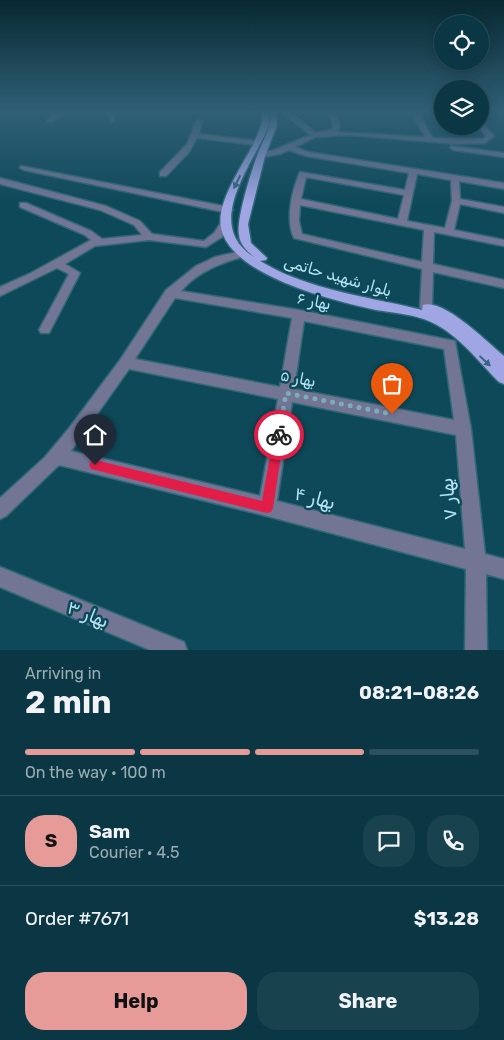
<!DOCTYPE html>
<html lang="en">
<head>
<meta charset="utf-8">
<style>
  :root { --surface:#0a3743; --page:#18424e; --text:#f1f3f6; --muted:#99acb2; --line:#2a515c; --accent:#e69b98 }
  body { margin:0; font-family:Rubik,Cairo,sans-serif; background:var(--page); color:var(--text); height:100vh; display:flex; flex-direction:column; font-size:19px; white-space:nowrap }
  * { box-sizing:border-box; margin:0 }
  p { font-size:16px; color:var(--muted) }
  .icon { flex:none; width:28px; height:28px; fill:none; stroke:currentColor; stroke-width:2; stroke-linecap:round; stroke-linejoin:round }
  .map { position:relative; height:650px; overflow:hidden }
  .sheet { display:flex; flex-direction:column; background:var(--surface); flex:1 }
  .sheet>* { flex:none }
  .fabs { position:absolute; left:434px; top:15px; display:grid; gap:10px }
  .fabs a { display:grid; place-items:center; width:55px; height:55px; border-radius:50%; background:var(--surface); box-shadow:0 2px 12px #0003,0 0 0 1px var(--line); font-size:25px }
  .pin { position:absolute; display:grid; place-items:center; width:42px; height:42px; color:#fff; margin:-51px -21px; border-radius:50% 50% 50% 0; rotate:-45deg; box-shadow:0 0 5px #0007 }
  .pin .icon { rotate:45deg }
  .courier { position:absolute; display:grid; place-items:center; width:50px; height:50px; margin:-25px; border:4px solid #e11d48; border-radius:50%; background:#fff; color:#222; box-shadow:0 1px 6px #0007 }
  .headline em { font-style:normal; font-weight:700 }
  .headline div { display:flex; flex-direction:column-reverse }
  .headline { display:flex; align-items:center; justify-content:space-between; height:85px; padding:0 25px }
  h1 { font-size:32px; font-weight:700; line-height:38px }
  .bar { display:grid; grid-template-columns:repeat(4,1fr); gap:8px 5px; align-content:center; height:60px; padding:0 25px }
  .bar i { height:6px; border-radius:4px; background:var(--line) }
  .bar .selected { background:var(--accent) }
  .bar p { grid-column:span 4 }
  .line { display:flex; align-items:center; gap:12px; padding:0 25px; border-top:1px solid var(--line) }
  .line div { flex:1 }
  .round { display:grid; place-items:center; flex:none; width:52px; height:52px; border-radius:20px; background:var(--page) }
  .primary-button { display:flex; gap:10px; margin-top:auto; padding:10px 25px }
  .primary-button a { flex:1; height:58px; border-radius:20px; background:var(--accent); color:#111; font-size:20px; font-weight:700; line-height:58px; text-align:center }
  .primary-button a+a { background:var(--page); color:var(--text) }
  .map>svg:first-child { display:block }
  .lines { fill:none; stroke-linecap:round; stroke-linejoin:round }
  .minor-casing { stroke:#2f6878; stroke-width:3 }
  .major-casing { stroke:#2f6878; stroke-width:3 }
  .minor { fill:#727593; fill-rule:evenodd }
  .major { fill:#a0a5e3; fill-rule:evenodd }
  .wall { fill:#8fc0cf }
  .building { fill:#a6dff1; stroke:#749ca9 }
  .oneway { fill:#3a6582 }
  .route { fill:#e11d48 }
  .done { stroke:#7badbd; stroke-width:5; stroke-dasharray:0 9 }
  .labels { text-anchor:middle; dominant-baseline:central; stroke-width:5; stroke-linejoin:round; paint-order:stroke }
  .street-label { font-size:16px; fill:#b5e3f3; stroke:#0e4959 }
  .near-street-label { font-size:19px; fill:#b5e3f3; stroke:#0e4959 }
</style>
</head>
<body>
<div class="map">
<svg width="504" height="650" viewBox="0 0 504 650">
  <rect width="100%" height="100%" fill="#0e4959"/>
  <g class="lines">
    <g class="minor-casing">
      <g id="minor">
        <path d="M57,112h8l-14,10h-4v-2z"/>
        <path d="M108,112h6l1,10h-4z"/>
        <path d="M282,112h8l26,21 17,-4 -1,-10 -6,-7h7l5,6 2,9 -2,5 87,5 -14,-25h6l16,26 50,1 3,-3 -8,-10h2v-4l2,1 12,13 -9,7 -27,1 -109,-9 -33,2 -21,10 13,5 196,31v6l-45,-8 1,18 44,8v6l-44,-9 -6,26 50,10v6l-70,-14 -1,32 71,16v8l-71,-16 -1,36 -6,4 -6,-4 2,-39 -128,-31c-9,-18 -2,-48 6,-66l105,18 4,-17 -103,-17 -17,-6 -9,4 -22,4v-4l16,-4 36,-15zM417,174l34,6 1,21 -7,27 -38,-7zM306,177l98,18 -6,24 -97,-20zM300,205l124,25 -2,32 -120,-28 -3,-13z"/>
        <path d="M197,120l5,1 -3,13 58,7 4,2 -4,2 -60,-7 -8,14 -23,24h-6v-4l27,-28z"/>
        <path d="M451,146l53,7v4l-50,-7 -4,-2z"/>
        <path d="M21,166l207,41 5,3 -5,3 -204,-43 -4,-2z"/>
        <path d="M0,178l106,28 34,15 12,13 52,7 10,-8 8,-12h6l2,2 -8,14 -16,10 -57,-7 -54,6 -30,18 15,9 -31,60h-8l-2,-3 30,-56 -12,-6 -57,28v-9l31,-14 60,-33 -6,-5 -65,-28v-4h6l65,28 11,8 40,-4 -8,-10 -34,-15 -100,-26z"/>
        <path d="M242,251l5,3 -1,2c-26,7 -47,15 -65,35l118,19 156,31 16,88 14,125 19,5v20l-18,-5 1,76h-22l1,-81 -199,-53 -208,-51 -53,51 -6,3v-21l45,-41 25,-30 50,-67 46,-70 30,-24 19,-9zM175,298l117,20 -12,69 -145,-28zM304,321l140,28 10,71 -160,-31zM129,369l149,30 -18,97 -189,-45zM292,402l164,33 9,114 -188,-48z"/>
        <path d="M0,567l184,75 3,8h-37l-150,-63z"/>
      </g>
    </g>
    <g class="major-casing">
      <path id="major" d="M261,112h6c6,13 -4,25 -9,36 -18,34 -48,82 -4,109 -7,-6 -14,-12 -15,-22 -3,-15 12,-63 18,-79 6,-17 14,-25 13,-44h6l1,14 -12,30 -17,68 3,19 16,15 -1,2 -6,1c50,30 107,35 162,49l1,-5c21,-7 65,38 81,51v28l-5,-2c-20,-20 -41,-48 -68,-60 -17,-8 -37,-9 -55,-12 -41,-9 -145,-34 -155,-82 -7,-38 49,-92 40,-116z"/>
    </g>
    <use href="#minor" class="minor"/>
    <use href="#major" class="major"/>
  </g>
  <g class="wall">
    <path d="M439,112h3v5z"/>
    <path d="M449,126h23l1,2 -3,5 -16,-1z"/>
  </g>
  <path class="building" d="M455,126h17l1,2 -17,-1z"/>
  <defs><path id="oneway-solid" d="M-6-.8H1V-3.2L6.5 0L1 3.2V.8H-6Z" transform="scale(1.25)"/></defs>
  <g class="oneway">
    <use href="#oneway-solid" transform="translate(237 182) rotate(116)"/>
    <use href="#oneway-solid" transform="translate(485 361) rotate(43)"/>
  </g>
  <linearGradient id="sky" x2="0" y2="1"><stop stop-color="#082831"/><stop offset="0.55" stop-color="#305f76"/><stop offset="1" stop-color="#305f76" stop-opacity="0"/></linearGradient>
  <rect width="504" height="203" fill="url(#sky)"/>
  <path class="route" d="M279,430l5,5 -11,73 -2,4 -4,1 -176,-44 -2,-4 2,-4 4,-1 167,41 12,-66z"/>
  <g class="lines">
    <path class="done" d="M279,435l7,-42 106,21"/>
  </g>
  <g class="labels">
    <g class="street-label">
      <text transform="translate(338 276) rotate(16)">بلوار شهید حاتمی</text>
      <text transform="translate(314 301) rotate(11)">بهار ۶</text>
      <text transform="translate(298 378) rotate(11)">بهار ۵</text>
    </g>
    <g class="near-street-label">
      <text transform="translate(315 498) rotate(15)">بهار ۴</text>
      <text transform="translate(448 499) rotate(-96)">بهار ۷</text>
      <text transform="translate(88 614) rotate(22)">بهار ۳</text>
    </g>
  </g>
</svg>
<div class="fabs">
<a><svg class="icon" aria-label="locate" viewBox="0 0 24 24"><circle cx="12" cy="12" r="6"/><path d="M12 2v4M12 18v4M2 12h4M18 12h4"/></svg></a>
<a><svg class="icon" aria-label="layers" viewBox="0 0 24 24"><path d="M12 4l9 5-9 5-9-5zM3 14l9 5 9-5"/></svg></a>
</div>
<div class="pin" style="left:392px;top:414px;background:#ea580c"><svg class="icon" aria-label="bag" viewBox="0 0 24 24"><path d="M5 8h14l-1 12H6zM9 8a3 3 0 0 1 6 0"/></svg></div>
<div class="pin" style="left:95px;top:465px;background:#1f2937"><svg class="icon" aria-label="home" viewBox="0 0 24 24"><path d="M3 11l9-7 9 7M6 9v11h12V9"/></svg></div>
<div class="courier" style="left:279px;top:435px"><svg class="icon" aria-label="bike" viewBox="0 0 24 24"><circle cx="6" cy="16" r="4"/><circle cx="18" cy="16" r="4"/><path d="M6 16l4-8h5l3 8M10 8l3 8H6M13 5h3"/></svg></div>
</div>
<section class="sheet">
<div class="headline"><div><h1>2 min</h1><p>Arriving in</p></div><em>08:21–08:26</em></div>
<div class="bar"><i class="selected"></i><i class="selected"></i><i class="selected"></i><i></i><p>On the way · 100 m</p></div>
<div class="line" style="height:90px"><b class="round" style="background:var(--accent);color:#111">S</b><div><b>Sam</b><p>Courier · 4.5</p></div><a class="round"><svg class="icon" aria-label="chat" viewBox="0 0 24 24"><path d="M4 5h16v11H9l-5 4z"/></svg></a><a class="round"><svg class="icon" aria-label="phone" viewBox="0 0 24 24"><path d="M5 4h4l2 5-3 2q2 4 5 5l2-3 5 2v4C11 20 4 13 5 4z"/></svg></a></div>
<div class="line" style="height:65px"><div>Order #7671</div><b>$13.28</b></div>
<div class="primary-button"><a>Help</a><a>Share</a></div>
</section>
</body>
</html>
